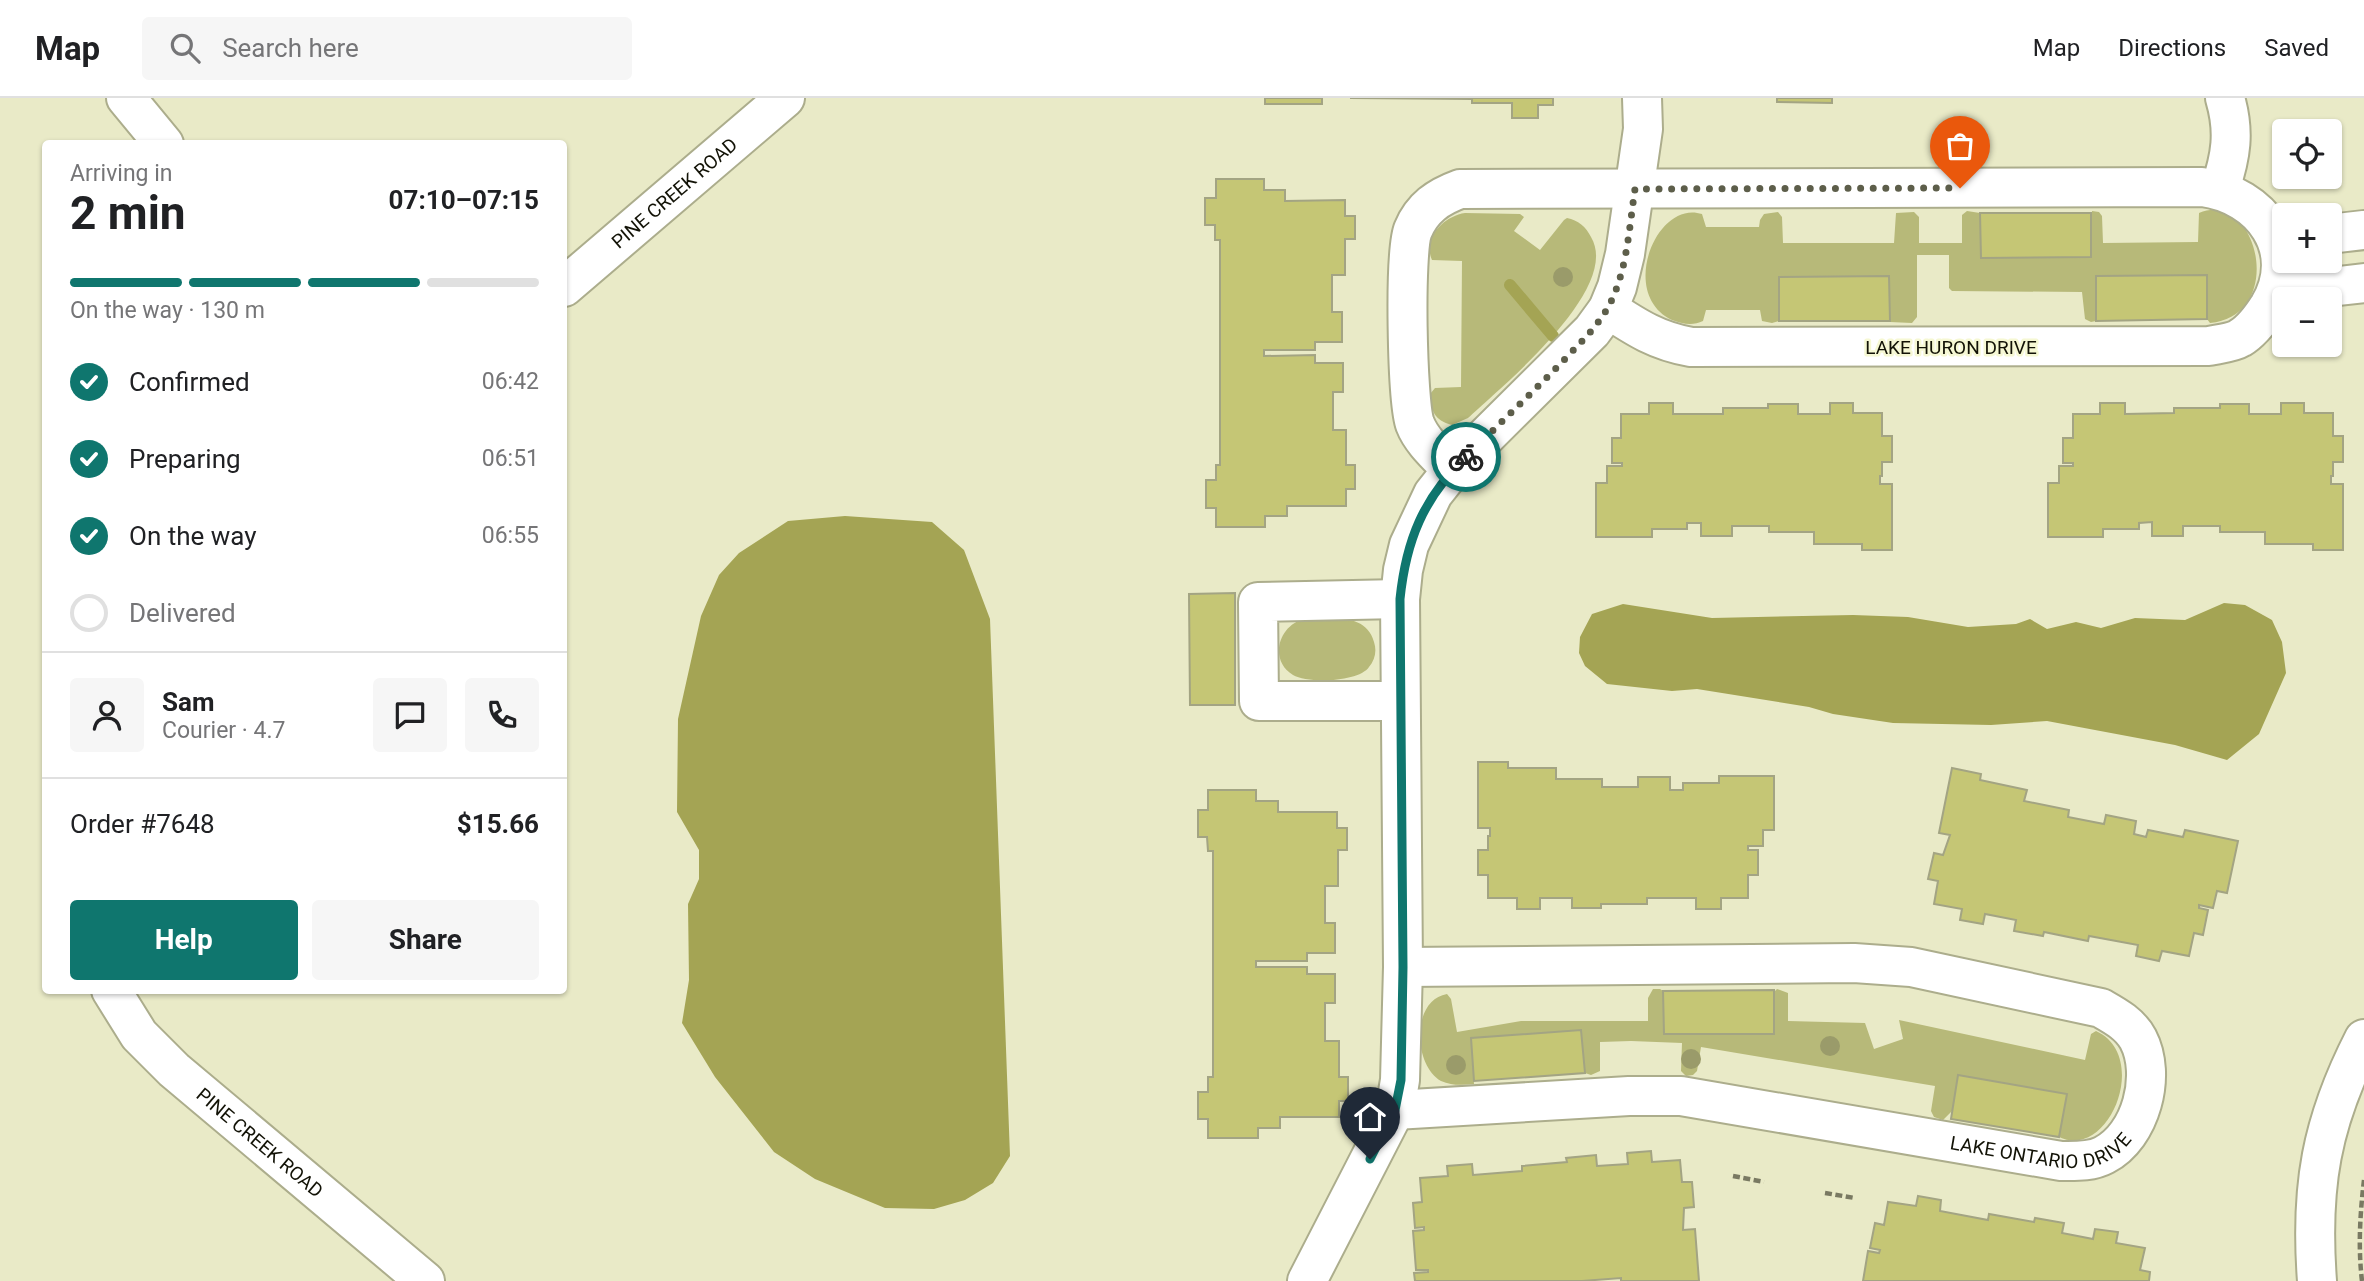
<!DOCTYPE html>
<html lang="en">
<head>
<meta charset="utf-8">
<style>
  :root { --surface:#fff; --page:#f6f6f6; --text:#202124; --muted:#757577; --line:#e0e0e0; --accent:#0f766e }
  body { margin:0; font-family:Roboto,sans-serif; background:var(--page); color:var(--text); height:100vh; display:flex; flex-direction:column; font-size:26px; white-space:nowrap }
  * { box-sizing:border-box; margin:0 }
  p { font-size:23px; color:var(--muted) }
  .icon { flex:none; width:38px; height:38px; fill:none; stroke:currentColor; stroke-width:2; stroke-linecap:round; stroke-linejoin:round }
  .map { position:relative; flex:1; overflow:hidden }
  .drawer { position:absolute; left:42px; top:42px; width:525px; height:854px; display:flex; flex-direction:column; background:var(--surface); border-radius:7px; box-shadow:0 2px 5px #0004 }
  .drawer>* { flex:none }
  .fabs { position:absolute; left:2272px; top:21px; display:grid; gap:14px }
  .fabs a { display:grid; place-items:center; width:70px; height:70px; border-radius:7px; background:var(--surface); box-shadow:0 2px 5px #0004; font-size:35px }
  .pin { position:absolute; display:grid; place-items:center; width:60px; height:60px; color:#fff; margin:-72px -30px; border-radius:50% 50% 50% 0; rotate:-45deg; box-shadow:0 0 7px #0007 }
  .pin .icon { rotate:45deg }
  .courier { position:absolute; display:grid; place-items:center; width:70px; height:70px; margin:-35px; border:5px solid #0f766e; border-radius:50%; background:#fff; color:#222; box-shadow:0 2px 9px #0007 }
  .headline em { font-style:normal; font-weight:700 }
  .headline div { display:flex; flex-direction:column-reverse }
  .headline { display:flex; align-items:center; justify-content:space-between; height:119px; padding:0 28px }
  h1 { font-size:46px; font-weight:700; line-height:52px }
  .bar { display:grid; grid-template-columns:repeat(4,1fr); gap:10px 7px; align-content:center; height:84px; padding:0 28px }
  .bar i { height:9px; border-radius:5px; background:var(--line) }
  .bar .selected { background:var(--accent) }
  .bar p { grid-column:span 4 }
  .line { display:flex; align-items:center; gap:18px; padding:0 28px; border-top:2px solid var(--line) }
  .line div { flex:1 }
  .round { display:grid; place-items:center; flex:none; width:74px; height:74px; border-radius:7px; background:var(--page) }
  ol { padding:0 28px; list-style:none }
  li { display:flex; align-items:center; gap:21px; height:77px }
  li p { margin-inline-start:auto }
  li .icon { padding:7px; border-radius:50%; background:var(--accent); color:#fff; stroke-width:4 }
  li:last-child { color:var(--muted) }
  li i { width:38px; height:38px; border:4px solid var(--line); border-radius:50% }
  .cta { display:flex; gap:14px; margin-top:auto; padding:14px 28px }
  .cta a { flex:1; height:80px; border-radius:7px; background:var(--accent); color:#fff; font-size:28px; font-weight:700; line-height:80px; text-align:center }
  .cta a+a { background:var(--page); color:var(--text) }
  header { display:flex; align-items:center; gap:42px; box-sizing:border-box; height:98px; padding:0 35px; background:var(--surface); border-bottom:2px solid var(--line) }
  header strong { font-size:33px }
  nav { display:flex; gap:38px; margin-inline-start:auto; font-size:24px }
  .search { width:490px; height:63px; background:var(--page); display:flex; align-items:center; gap:18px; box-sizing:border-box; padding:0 24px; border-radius:7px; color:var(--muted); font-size:26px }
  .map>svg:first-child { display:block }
  .green { fill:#b7b979 }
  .water { fill:#a4a454 }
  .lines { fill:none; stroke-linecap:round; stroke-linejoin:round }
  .stream { stroke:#a4a454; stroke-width:12 }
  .building { fill:#c5c675; stroke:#a3a483; stroke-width:2 }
  .minor-casing { stroke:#acad8c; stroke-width:42 }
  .path { stroke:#797962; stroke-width:4.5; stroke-dasharray:7 3.5; stroke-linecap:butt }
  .minor { stroke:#fff; stroke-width:38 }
  .tree { fill:#9a9b6a }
  .done { stroke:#5d5e4a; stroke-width:7; stroke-dasharray:0 12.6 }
  .route { stroke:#0f766e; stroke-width:9 }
  .labels { text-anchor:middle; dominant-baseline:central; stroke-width:5; stroke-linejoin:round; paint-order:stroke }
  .street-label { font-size:19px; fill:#121206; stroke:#f6f8d4 }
</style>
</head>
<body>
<header>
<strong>Map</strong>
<div class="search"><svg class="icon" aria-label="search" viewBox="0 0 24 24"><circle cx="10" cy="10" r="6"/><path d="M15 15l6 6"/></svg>Search here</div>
<nav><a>Map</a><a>Directions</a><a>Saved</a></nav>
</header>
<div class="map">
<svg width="2364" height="1183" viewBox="0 0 2364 1183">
  <rect width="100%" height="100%" fill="#e9eac7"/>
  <g class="green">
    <path d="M1967,113l13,2 1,45 110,-1 1,-46 7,1 3,4 1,27 95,-1 1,-29c58,-25 89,102 11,110l-3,-4 -1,-44 -110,1v45l-5,1 -6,-3 -3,-27 -130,-1 -3,-3v-33h-32v62l-5,6 -22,-1 -1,-46 -110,1v44l-7,2 -10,-2 -2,-11h-54l-3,11c-10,5 -21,3 -31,-1 -54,-25 -16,-121 30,-106l4,13h53l1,-7 4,-6 14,-2 4,5 1,26h111l2,-30 18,-1 5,5v26h43v-28z"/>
    <path d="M1465,115l55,1 4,3 -10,14 26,19 24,-30 3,-2c11,2 19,9 24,19 31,52 -89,149 -123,181l-16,7c-18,-5 -21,-14 -22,-31l5,-6 26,-1 1,-126 -30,-1c-10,-22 12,-44 33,-47z"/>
    <path d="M1305,521c25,0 61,-7 69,23 3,9 1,18 -5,25 -10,15 -61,17 -76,8 -25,-15 -14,-51 12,-56z"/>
    <path d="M1653,891h7l3,2 1,43h109l1,-42 3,-3 11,4v28l77,2 9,26 29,-10 -4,-19 186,40 6,-26 5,-3c55,25 13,130 -37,106l8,-42 -109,-19 -6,35 -9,9 -9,-3 -3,-6 4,-25 -234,-39 -4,24 -4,4 -7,1 -5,-5 1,-28 -51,-2 -31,1v29l-9,4 -6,-2 -4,-43 -110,8 3,46c-11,1 -22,2 -33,-3 -28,-16 -30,-81 6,-87l4,5 6,33 64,-11h127v-23z"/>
  </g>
  <g class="water">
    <path d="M845,418l87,6 32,28 26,69 20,537 -17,27 -28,17 -31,9 -49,-1 -70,-29 -41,-27 -59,-75 -33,-54 7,-43 -1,-76 11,-25v-29l-22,-38 1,-93 23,-103 18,-41 20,-22 49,-32z"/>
    <path d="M2224,505l21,2 27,15 10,22 4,31 -27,61 -32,26 -52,-15 -128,-24 -56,4 -98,-2 -60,-9 -24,-7 -112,-18 -25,2 -65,-7 -22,-18 -6,-13 1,-16 12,-23 31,-10 89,14 141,-3 55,2 60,10 48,-3 14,-5 17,10 29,-7 25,6 34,-10 50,2z"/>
  </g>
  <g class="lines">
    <path class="stream" d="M1510,187l43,51"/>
  </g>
  <g class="building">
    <rect x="1265" y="0" width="57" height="6"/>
    <path d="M1350,0h203v7h-15v13h-26v-15h-40v-4z"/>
    <path d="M1777,0h55v5l-55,-1z"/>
    <path d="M1216,81h48v11h21v11l60,-1v16h10v23h-10v36h-13v37h10v30h-27v8h-51v6l51,-1v8h28v29h-10v38h13v35h9v24h-9v17h-59v10h-22v11h-49v-19h-10v-28h10v-15h4v-225h-5v-15h-10v-27h11z"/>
    <path d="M1980,115h111v44l-110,1z"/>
    <path d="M2207,177v44l-111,2v-45z"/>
    <path d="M1889,178l1,45h-111v-44z"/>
    <path d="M1649,305h24v11h50v-6h45v-4h30v10h32v-11h23v10h29v23h10v26h-10v14h-2v8h12v66h-30v-6h-48v-12h-45v-6h-37v10h-31v-13h-14v6h-35v8h-56v-54h11v-17h15v-3h-10v-25h9v-24h28z"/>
    <path d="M2100,305h25v11l49,-1v-5h46v-4h29v10h32v-11h23v10h29v23h10v26h-10v14h-2v8h12v66h-30v-6h-48v-12h-45v-6h-37v10h-31v-14l-13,1v6h-36v8h-55v-54h11v-17h14v-3h-10v-25h10v-24h27z"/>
    <path d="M1235,495v112h-45l-1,-111z"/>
    <path d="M1478,664h30v6h48v11h46v8h36v-10h32v13h13v-7h36v-7h55v54h-11v16h-15v4h10v25h-10v23h-27v11h-25v-11h-49v6h-46v4h-29v-10h-32v11h-23v-11h-29v-23h-10v-25h10v-14h2v-8h-12z"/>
    <path d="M1952,670l29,6 -1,6 47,10 -3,11 45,9 -1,7 36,7 2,-9 30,6 -2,13 12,3 2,-7 35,7 2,-7 53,11 -11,52 -10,-2 -4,17 -14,-3v3l9,2 -5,25 -9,-2 -5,23 -27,-5 -3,10 -23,-5 2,-11 -49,-9 -1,5 -44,-9 -1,4 -29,-5 2,-11 -31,-6 -2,10 -23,-4 2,-11 -28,-5 4,-23 -10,-2 6,-26 9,2 7,-20 -11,-2z"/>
    <path d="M1208,692h48v11h22v11h59v16h10v22h-9v36h-13v37h10v30h-28v8h-51v6h51v7h28v29h-10v38h14v36h9v24h-9v16h-59v11h-22v10h-50v-19h-10v-27h10v-15h5v-226h-5l-1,-14h-9v-27h10z"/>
    <path d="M1774,892v44h-110l-1,-43z"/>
    <path d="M1581,932l4,43 -111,8 -3,-43z"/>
    <path d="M1958,977l109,19 -8,43 -108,-18z"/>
    <path d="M1651,1053l1,11 28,-2 2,22h10l2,25 -10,1 -1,22 12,-1 4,52h-78v-3l-39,3h-167l-1,-8 14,-1v-2h-12l-3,-39 11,-1v-3l-9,1 -2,-25 9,-1 -2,-24 28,-2 -1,-10 25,-2 1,11 49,-4v-5l45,-4 -1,-4 30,-3 1,11 31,-2 -1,-11z"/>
    <path d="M1918,1098l23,4 -1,11 48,9 1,-6 45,8 1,-4 29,5 -2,10 31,6 2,-10 23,3 -2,11 29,5 -5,22 10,2 -1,9h-286l5,-30 11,2 1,-3 -10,-2 5,-25 9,2 4,-23 28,4z"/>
  </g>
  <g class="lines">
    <g class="minor-casing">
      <g id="minor">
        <path d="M126,0l38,46"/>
        <path d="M2220,91c11,-33 15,-57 5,-91"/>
        <path d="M2329,136l35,-4"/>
        <path id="s1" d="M564,189l221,-189"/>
        <path d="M2279,191l51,-2 34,-4"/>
        <path d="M1452,372c-13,-14 -30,-28 -37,-46 -8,-22 -11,-173 -2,-194 9,-22 25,-33 47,-41l742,-2c60,8 100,63 67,119 -7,11 -17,25 -29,32 -8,5 -22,6 -31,8l-518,1c-34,-6 -54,-19 -83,-38"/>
        <path d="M1400,501l-142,3 1,99h141"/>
        <path id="s2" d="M111,892l28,45 35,35 251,211"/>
        <path id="s3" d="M1395,1012l234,-14h52l380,65c14,0 30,1 43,-6 37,-19 53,-80 34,-116 -8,-15 -23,-23 -37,-31l-190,-41 -57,-4 -451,4"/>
        <path d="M1307,1183l88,-171 5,-30 3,-113 -3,-368 3,-29 6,-25 24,-51 19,-24 140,-139 16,-22 9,-22 8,-33 18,-125 -1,-31"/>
        <path d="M2317,1183c-7,-94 4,-158 47,-242"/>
      </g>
    </g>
    <g class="path">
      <path d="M1733,1078l31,6"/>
      <path d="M1825,1095l30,5"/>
      <path d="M2362,1183c-4,-34 -2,-67 2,-101"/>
    </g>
    <use href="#minor" class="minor"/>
  </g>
  <g class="tree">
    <circle cx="1563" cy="179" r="10"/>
    <circle cx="1830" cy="948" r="10"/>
    <circle cx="1691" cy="961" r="10"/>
    <circle cx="1456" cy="967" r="10"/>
  </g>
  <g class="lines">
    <path class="done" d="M1466,359c33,-33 67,-65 99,-98 15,-16 31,-31 42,-50 20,-34 22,-81 28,-120l325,-1"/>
    <path class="route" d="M1370,1061l25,-49 6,-30 2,-113 -3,-368c6,-58 23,-101 66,-142"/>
  </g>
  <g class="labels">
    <g class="street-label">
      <text stroke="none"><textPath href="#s1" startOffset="145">PINE CREEK ROAD</textPath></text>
      <text x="1951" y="249">LAKE HURON DRIVE</text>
      <text stroke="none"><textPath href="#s3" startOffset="653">LAKE ONTARIO DRIVE</textPath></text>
      <text stroke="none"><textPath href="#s2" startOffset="215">PINE CREEK ROAD</textPath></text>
    </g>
  </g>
</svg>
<div class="fabs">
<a><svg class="icon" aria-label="locate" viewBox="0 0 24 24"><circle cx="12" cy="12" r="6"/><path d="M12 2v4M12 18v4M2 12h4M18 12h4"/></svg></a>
<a>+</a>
<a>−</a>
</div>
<div class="pin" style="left:1960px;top:90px;background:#ea580c"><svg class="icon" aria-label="bag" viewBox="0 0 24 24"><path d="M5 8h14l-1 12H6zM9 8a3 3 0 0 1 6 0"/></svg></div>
<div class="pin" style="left:1370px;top:1061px;background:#1f2937"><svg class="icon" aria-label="home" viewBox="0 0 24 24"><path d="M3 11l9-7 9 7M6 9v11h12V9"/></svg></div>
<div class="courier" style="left:1466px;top:359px"><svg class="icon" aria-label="bike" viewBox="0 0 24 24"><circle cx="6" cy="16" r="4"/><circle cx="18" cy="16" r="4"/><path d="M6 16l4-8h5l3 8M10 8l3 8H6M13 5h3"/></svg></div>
<section class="drawer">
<div class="headline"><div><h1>2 min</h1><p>Arriving in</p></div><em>07:10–07:15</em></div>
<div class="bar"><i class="selected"></i><i class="selected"></i><i class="selected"></i><i></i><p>On the way · 130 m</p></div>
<ol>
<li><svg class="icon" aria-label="check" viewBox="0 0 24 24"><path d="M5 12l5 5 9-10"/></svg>Confirmed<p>06:42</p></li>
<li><svg class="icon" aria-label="check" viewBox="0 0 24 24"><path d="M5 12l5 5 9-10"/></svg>Preparing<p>06:51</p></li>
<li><svg class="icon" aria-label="check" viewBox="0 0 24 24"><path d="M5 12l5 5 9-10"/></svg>On the way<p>06:55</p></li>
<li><i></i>Delivered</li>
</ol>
<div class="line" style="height:126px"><a class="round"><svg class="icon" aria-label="person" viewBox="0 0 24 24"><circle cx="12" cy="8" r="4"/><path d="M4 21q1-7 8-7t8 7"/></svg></a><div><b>Sam</b><p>Courier · 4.7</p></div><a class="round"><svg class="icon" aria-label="chat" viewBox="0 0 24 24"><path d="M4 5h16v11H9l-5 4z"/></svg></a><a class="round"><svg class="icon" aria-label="phone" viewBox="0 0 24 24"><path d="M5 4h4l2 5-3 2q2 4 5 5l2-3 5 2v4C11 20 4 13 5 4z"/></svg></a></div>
<div class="line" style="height:91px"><div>Order #7648</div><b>$15.66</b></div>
<div class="cta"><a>Help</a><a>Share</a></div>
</section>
</div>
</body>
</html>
